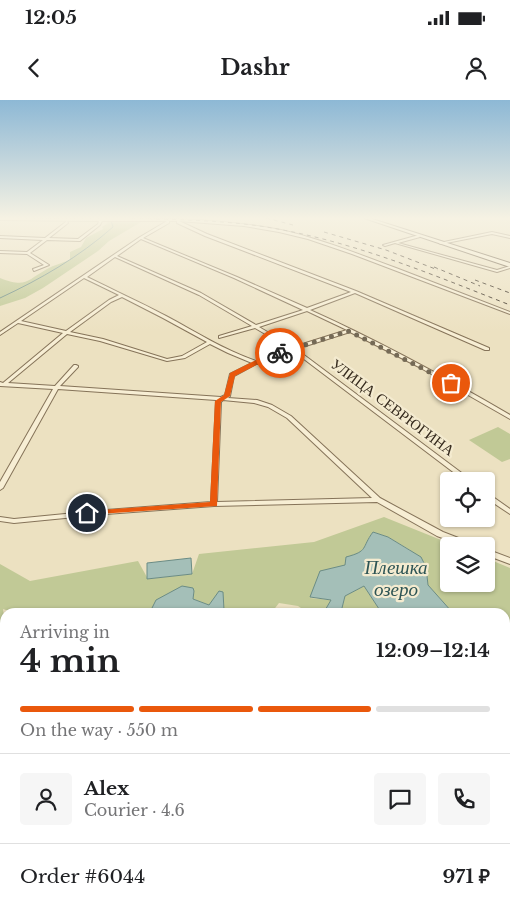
<!DOCTYPE html>
<html lang="en">
<head>
<meta charset="utf-8">
<style>
  :root { --surface:#fff; --page:#f6f6f6; --text:#202124; --muted:#757577; --line:#e0e0e0; --accent:#ea580c }
  body { margin:0; font-family:"Libre Baskerville",serif; background:var(--page); color:var(--text); height:100vh; display:flex; flex-direction:column; font-size:19px; white-space:nowrap }
  * { box-sizing:border-box; margin:0 }
  p { font-size:16px; color:var(--muted) }
  .icon { flex:none; width:28px; height:28px; fill:none; stroke:currentColor; stroke-width:2; stroke-linecap:round; stroke-linejoin:round }
  .map { position:relative; flex:1; overflow:hidden }
  .details { position:absolute; left:0px; top:508px; width:510px; height:311px; display:flex; flex-direction:column; background:var(--surface); border-radius:15px 15px 0 0; box-shadow:0 1px 4px #0004 }
  .details>* { flex:none }
  .tools { position:absolute; left:440px; top:372px; display:grid; gap:10px }
  .tools a { display:grid; place-items:center; width:55px; height:55px; border-radius:5px; background:var(--surface); box-shadow:0 1px 4px #0004; font-size:25px }
  .pin { position:absolute; display:grid; place-items:center; width:42px; height:42px; color:#fff; margin:-21px; border:2px solid #fff; border-radius:50%; box-shadow:0 1px 5px #0007 }
  .courier { position:absolute; display:grid; place-items:center; width:50px; height:50px; margin:-25px; border:4px solid #ea580c; border-radius:50%; background:#fff; color:#222; box-shadow:0 1px 6px #0007 }
  .head em { font-style:normal; font-weight:700 }
  .head div { display:flex; flex-direction:column-reverse }
  .head { display:flex; align-items:center; justify-content:space-between; height:85px; padding:0 20px }
  h1 { font-size:32px; font-weight:700; line-height:38px }
  .bar { display:grid; grid-template-columns:repeat(4,1fr); gap:8px 5px; align-content:center; height:60px; padding:0 20px }
  .bar i { height:6px; border-radius:4px; background:var(--line) }
  .bar .active { background:var(--accent) }
  .bar p { grid-column:span 4 }
  .line { display:flex; align-items:center; gap:12px; padding:0 20px; border-top:1px solid var(--line) }
  .line div { flex:1 }
  .round { display:grid; place-items:center; flex:none; width:52px; height:52px; border-radius:5px; background:var(--page) }
  .status { display:flex; justify-content:space-between; align-items:center; height:35px; padding:0 25px; background:var(--surface); direction:ltr }
  .status svg { height:14px; fill:currentColor }
  header { display:flex; justify-content:space-between; align-items:center; height:65px; padding:0 20px; background:var(--surface); font-size:22px; font-weight:700 }
  .map>svg:first-child { display:block }
  .green { fill:#c1c996 }
  .water { fill:#a4bfb8; stroke:#6b8c85 }
  .lines { fill:none; stroke-linecap:round; stroke-linejoin:round }
  .stream { stroke:#6b8c85; stroke-width:1 }
  .minor-casing { stroke:#857359; stroke-width:2 }
  .secondary-casing { stroke:#66543d; stroke-width:2 }
  .minor { fill:#f7eed4; fill-rule:evenodd }
  .secondary { fill:#f7eed4; fill-rule:evenodd }
  .rail { stroke:#352a1d; stroke-width:1; stroke-dasharray:4 4; stroke-linecap:butt }
  .route { fill:#ea580c }
  .done { stroke:#756a56; stroke-width:5; stroke-dasharray:0 9 }
  .labels { text-anchor:middle; dominant-baseline:central; stroke-width:4.5; stroke-linejoin:round; paint-order:stroke }
  .far-street-label { font-size:15px; fill:#352a1d; stroke:#f4ebd0 }
  .water-label { font-size:19px; font-style:italic; fill:#2d5454; stroke:#f4ebd0 }
</style>
</head>
<body>
<div class="status"><b>12:05</b><svg viewBox="0 0 49 12"><path d="M0 12V9h3v3zM5 12V6h3v6zM10 12V3h3v9zM15 12V0h3v12zM26 1h20v11H26zM47 4h2v5h-2z"/></svg></div>
<header><svg class="icon" aria-label="back" viewBox="0 0 24 24"><path d="M15 5l-7 7 7 7"/></svg>Dashr<svg class="icon" aria-label="person" viewBox="0 0 24 24"><circle cx="12" cy="8" r="4"/><path d="M4 21q1-7 8-7t8 7"/></svg></header>
<div class="map">
<svg width="510" height="818" viewBox="0 0 510 818">
  <rect width="100%" height="100%" fill="#ece1c1"/>
  <g class="green">
    <path d="M106,122h35l-32,19 -11,10 -55,37 -18,10 -25,8v-28c26,10 26,3 47,-9 7,-4 15,-6 23,-9v-8l11,-5 5,-9 17,-9 -1,-2 6,-4z"/>
    <path d="M498,327l12,7v25l-8,3 -33,-22z"/>
    <path d="M384,417l72,29h-7v38h37v-26l24,10v350h-510v-250l5,-3v249h500v-302h-53l-24,-27 -2,-18 -16,-17 -22,-13 -15,-5 -4,6 -3,9 -56,51 22,2 -8,12h-17l-9,-6 -19,-3 -7,9h-44l-4,-2v-10l-15,5 -16,-6 1,-8c-26,-1 -25,0 -43,19l1,2h-140l-9,-3 2,16 -5,6v-67l30,17 108,-20 10,18 44,-5 7,-20 115,-12z"/>
    <path d="M364,486l17,26h-40l4,-16z"/>
  </g>
  <g class="water">
    <path d="M373,432l15,5 33,20 5,10 2,18 24,27h-71l-17,-26 -19,10 -4,16h-17l7,-12 -21,-3 10,-26 25,-6 1,-8c23,-6 15,-9 27,-25z"/>
    <path d="M191,458l1,16 -45,5v-16z"/>
    <path d="M182,486l11,2 1,3 -1,8 16,6 10,-14 4,1 1,18 4,2h-76l-1,-2 5,-10z"/>
  </g>
  <g class="lines">
    <path class="stream" d="M0,198c41,-19 79,-41 113,-71l-2,-6"/>
    <g class="minor-casing">
      <g id="minor">
        <path d="M0,118c93,3 189,-6 281,12 40,9 77,24 115,38 38,15 76,29 114,44v2l-158,-60 -44,-15 -29,-7 -35,-6 -65,-5 28,13 149,57 133,57v2h-4l-130,-57 -45,17c69,31 135,67 200,105v4l-91,-52 -69,-35 -54,17 175,131 1,1h-7l-173,-131 -24,8 -8,4v2h-4l-22,12 -4,20 -2,2 29,2 15,5 19,11 89,82 63,34 31,12 1,2h-11l-27,-10 -60,-34 -163,4 -108,8 -92,9 -14,-2v-4l14,2 92,-9 105,-8 5,-102 -158,-11 -55,99 -3,2v-8l53,-93 -53,-3v-4l3,1 60,-50 -45,-10 -18,12v-3l140,-95 27,-16h2v2l-26,15 94,39 70,31 44,-16 -146,-56 -28,-13v-2h-75l-2,4 -20,16 -33,-1 -17,13 19,12 -15,6 -1,-2 11,-4 -17,-11 -27,-1v-2l27,1 16,-12 -43,-2v-2l45,2 22,-17 1,2 -19,15 29,1 20,-15 1,-3 -99,-1zM141,139l93,39 69,32 -47,15 -55,-32 -84,-37zM115,157l84,38 53,31 -33,10v2l36,-10 34,20 -25,8 -8,5c-32,-11 -60,-29 -90,-45 -26,-14 -53,-26 -79,-39zM84,178l35,17 -10,5 -43,31 -45,-10zM122,197l41,21 44,24 -25,14 -15,3 -64,-20 -33,-7 41,-30zM307,211l40,19 -54,17 -34,-20zM67,234l33,7 67,20 18,-3 25,-14 18,9 24,10 -22,11 -5,21 -4,2 -161,-11 18,-19v-1l-2,-1h-2l-19,21 -47,-3zM223,300l31,3 14,4 19,11 85,80 -155,4 4,-100z"/>
        <path d="M492,132l18,4v2l-18,-4 -51,10 -2,-1z"/>
        <path d="M419,135l1,2 -22,6 99,27 13,-4v2l-13,4 -102,-29 -10,3 -2,-1z"/>
        <path d="M486,392l24,17v5l-24,-16z"/>
        <path d="M486,449l24,9v6l-24,-9z"/>
      </g>
    </g>
    <g class="secondary-casing">
      <path id="secondary" d="M364,118h5l141,45v4z"/>
    </g>
    <use href="#minor" class="minor"/>
    <use href="#secondary" class="secondary"/>
    <g class="rail">
      <path d="M132,118c51,2 101,2 151,12 79,15 153,46 227,75"/>
      <path d="M266,118l27,7"/>
      <path d="M324,132l62,18 52,20"/>
      <path d="M434,167l46,19"/>
      <path d="M475,180l35,13"/>
    </g>
  </g>
  <linearGradient id="sky" x2="0" y2="1"><stop stop-color="#8db8d5"/><stop offset="0.51" stop-color="#f6f2e3"/><stop offset="1" stop-color="#f6f2e3" stop-opacity="0"/></linearGradient>
  <rect width="510" height="232" fill="url(#sky)"/>
  <path class="route" d="M280,251l2,3 -14,5 -33,17 -5,20 -9,6 -4,104 -133,9 -1,-2 4,-2 123,-9 5,-101 9,-6 6,-22 34,-17z"/>
  <g class="lines">
    <path class="done" d="M280,253l69,-22 102,52"/>
  </g>
  <g class="labels">
    <g class="far-street-label">
      <text transform="translate(393 307) rotate(37)">УЛИЦА СЕВРЮГИНА</text>
    </g>
    <g class="water-label">
      <text x="396" y="467">Плешка<tspan x="396" dy="22">озеро</tspan></text>
    </g>
  </g>
</svg>
<div class="tools">
<a><svg class="icon" aria-label="locate" viewBox="0 0 24 24"><circle cx="12" cy="12" r="6"/><path d="M12 2v4M12 18v4M2 12h4M18 12h4"/></svg></a>
<a><svg class="icon" aria-label="layers" viewBox="0 0 24 24"><path d="M12 4l9 5-9 5-9-5zM3 14l9 5 9-5"/></svg></a>
</div>
<div class="pin" style="left:451px;top:283px;background:#ea580c"><svg class="icon" aria-label="bag" viewBox="0 0 24 24"><path d="M5 8h14l-1 12H6zM9 8a3 3 0 0 1 6 0"/></svg></div>
<div class="pin" style="left:87px;top:413px;background:#1f2937"><svg class="icon" aria-label="home" viewBox="0 0 24 24"><path d="M3 11l9-7 9 7M6 9v11h12V9"/></svg></div>
<div class="courier" style="left:280px;top:253px"><svg class="icon" aria-label="bike" viewBox="0 0 24 24"><circle cx="6" cy="16" r="4"/><circle cx="18" cy="16" r="4"/><path d="M6 16l4-8h5l3 8M10 8l3 8H6M13 5h3"/></svg></div>
<section class="details">
<div class="head"><div><h1>4 min</h1><p>Arriving in</p></div><em>12:09–12:14</em></div>
<div class="bar"><i class="active"></i><i class="active"></i><i class="active"></i><i></i><p>On the way · 550 m</p></div>
<div class="line" style="height:90px"><a class="round"><svg class="icon" aria-label="person" viewBox="0 0 24 24"><circle cx="12" cy="8" r="4"/><path d="M4 21q1-7 8-7t8 7"/></svg></a><div><b>Alex</b><p>Courier · 4.6</p></div><a class="round"><svg class="icon" aria-label="chat" viewBox="0 0 24 24"><path d="M4 5h16v11H9l-5 4z"/></svg></a><a class="round"><svg class="icon" aria-label="phone" viewBox="0 0 24 24"><path d="M5 4h4l2 5-3 2q2 4 5 5l2-3 5 2v4C11 20 4 13 5 4z"/></svg></a></div>
<div class="line" style="height:65px"><div>Order #6044</div><b>971 ₽</b></div>
</section>
</div>
</body>
</html>
